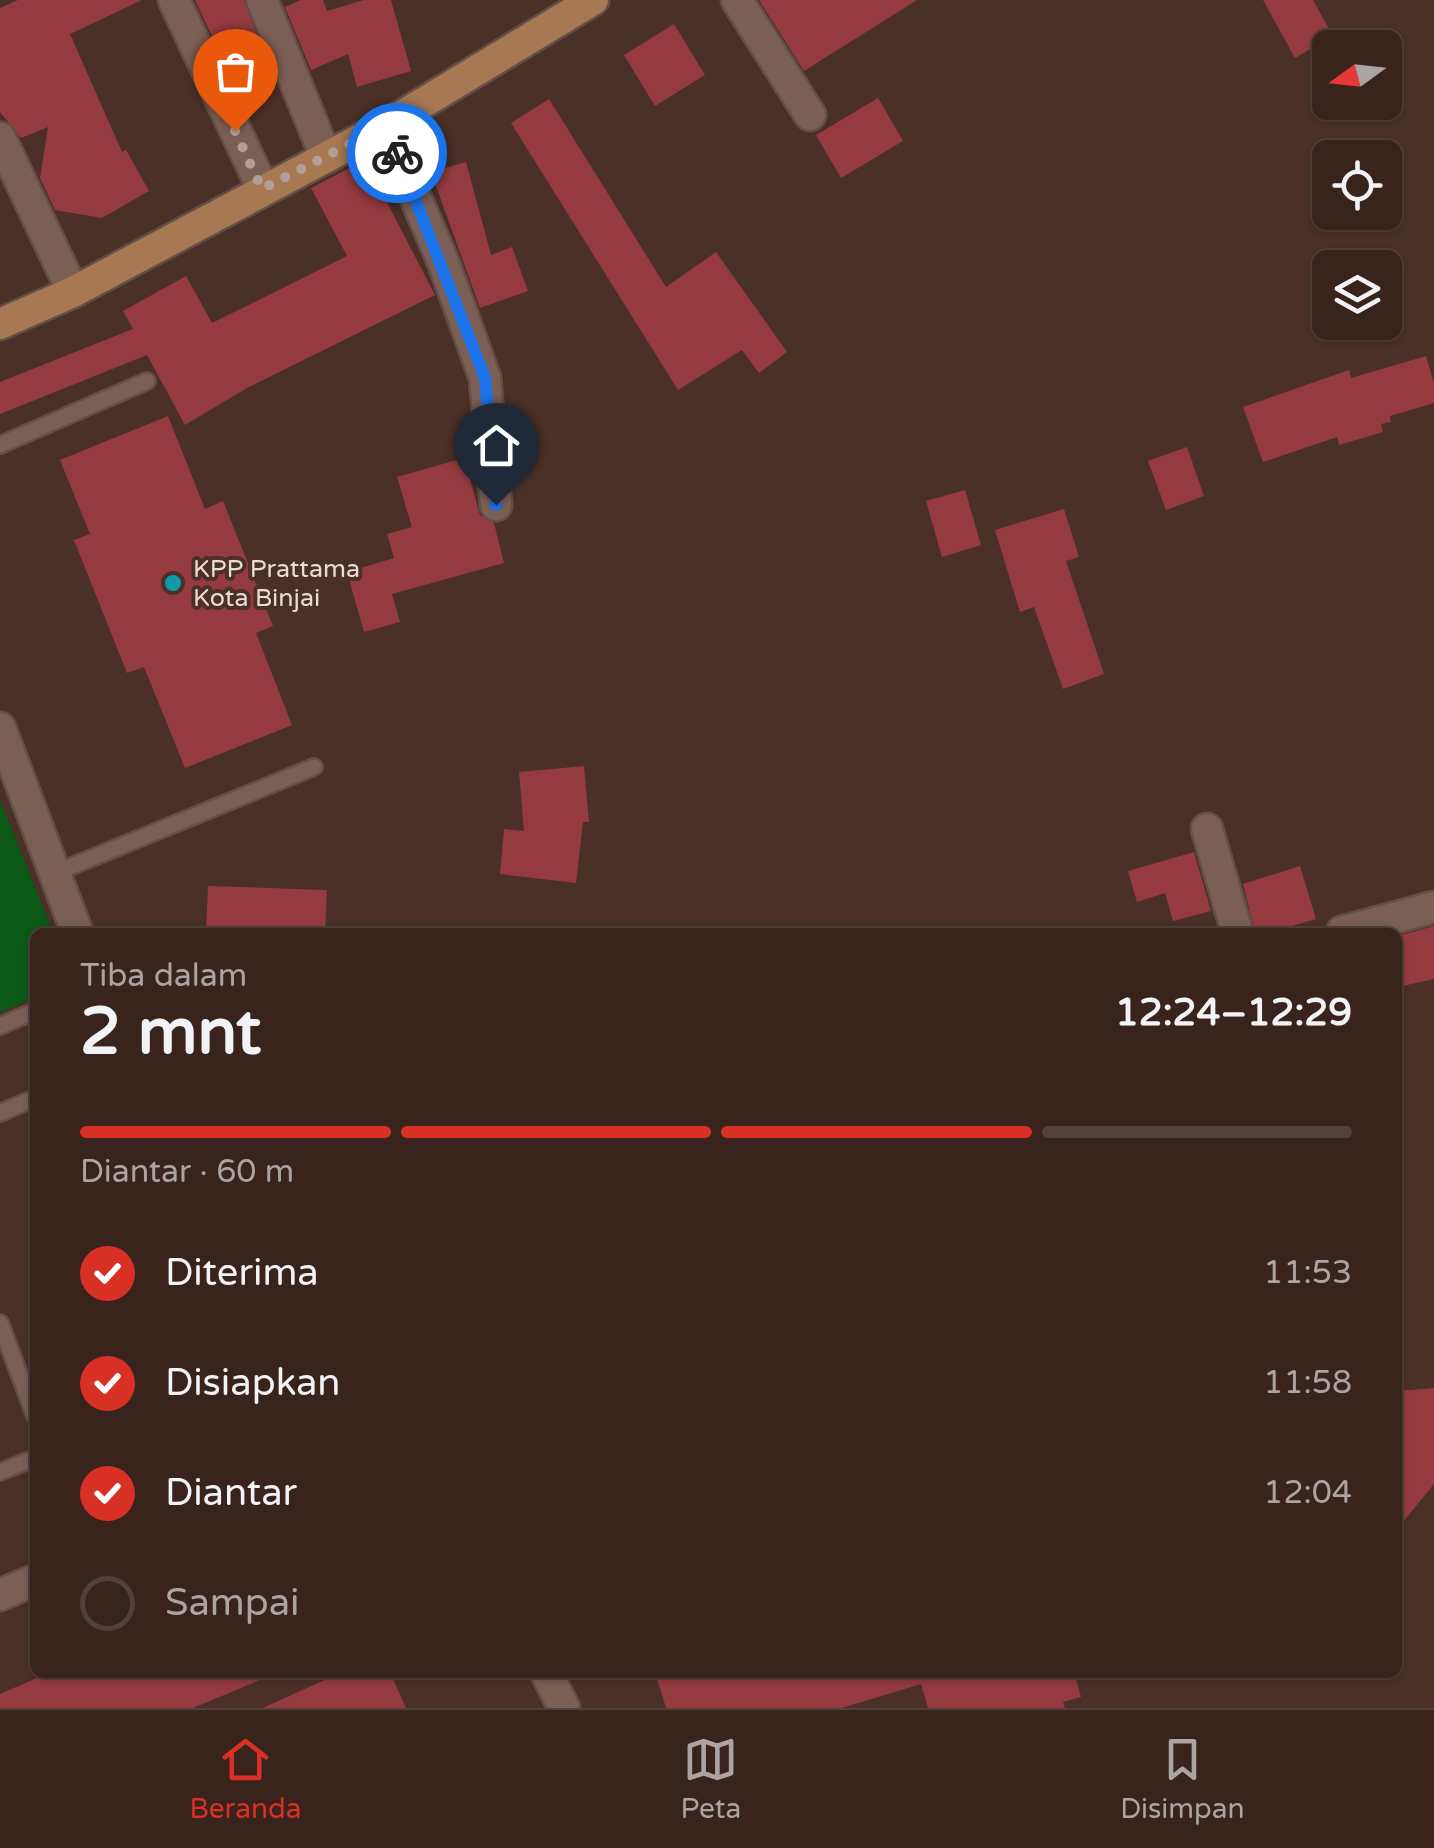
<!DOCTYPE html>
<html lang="id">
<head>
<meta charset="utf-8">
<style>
  :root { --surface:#38241d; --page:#43302a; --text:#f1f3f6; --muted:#aba4a4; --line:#52413b; --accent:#d93025 }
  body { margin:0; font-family:"Varela Round",sans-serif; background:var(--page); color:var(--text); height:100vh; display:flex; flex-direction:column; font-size:38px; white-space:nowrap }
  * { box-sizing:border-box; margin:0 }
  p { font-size:32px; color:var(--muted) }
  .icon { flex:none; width:55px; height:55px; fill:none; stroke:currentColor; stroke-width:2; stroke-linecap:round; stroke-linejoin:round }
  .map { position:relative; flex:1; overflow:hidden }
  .side { position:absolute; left:30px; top:928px; width:1372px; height:750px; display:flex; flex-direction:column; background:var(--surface); border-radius:15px; box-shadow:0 2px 8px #0004,0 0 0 2px var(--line) }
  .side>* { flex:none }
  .needle { width:65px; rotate:255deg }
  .controls { position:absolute; left:1312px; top:30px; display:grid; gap:20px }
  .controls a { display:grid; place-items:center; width:90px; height:90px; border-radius:15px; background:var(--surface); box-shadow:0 2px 8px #0004,0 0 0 2px var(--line); font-size:50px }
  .pin { position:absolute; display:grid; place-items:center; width:85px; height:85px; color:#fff; margin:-102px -42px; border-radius:50% 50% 50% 0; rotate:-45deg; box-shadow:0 0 10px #0007 }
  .pin .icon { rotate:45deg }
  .courier { position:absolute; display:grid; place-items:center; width:100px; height:100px; margin:-50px; border:8px solid #1a73e8; border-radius:50%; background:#fff; color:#222; box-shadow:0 2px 12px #0007 }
  .head em { font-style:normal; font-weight:800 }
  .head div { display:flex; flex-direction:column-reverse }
  .head { display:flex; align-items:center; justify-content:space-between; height:170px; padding:0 50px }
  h1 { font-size:65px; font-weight:800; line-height:75px }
  .bar { display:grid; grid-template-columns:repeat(4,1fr); gap:15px 10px; align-content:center; height:120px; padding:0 50px }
  .bar i { height:12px; border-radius:8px; background:var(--line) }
  .bar .current { background:var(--accent) }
  .bar p { grid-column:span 4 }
  ol { padding:0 50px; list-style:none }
  li { display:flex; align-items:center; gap:30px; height:110px }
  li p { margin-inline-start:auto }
  li .icon { padding:10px; border-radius:50%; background:var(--accent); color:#fff; stroke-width:4 }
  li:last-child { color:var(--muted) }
  li i { width:55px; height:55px; border:5px solid var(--line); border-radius:50% }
  .tabs { display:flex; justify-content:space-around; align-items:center; height:140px; border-top:2px solid var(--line); background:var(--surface); font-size:28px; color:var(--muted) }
  .tabs a { display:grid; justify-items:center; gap:5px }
  .tabs .current { color:var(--accent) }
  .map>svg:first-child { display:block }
  .green { fill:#0c5817 }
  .building { fill:#953b40 }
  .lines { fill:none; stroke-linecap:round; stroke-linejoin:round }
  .service-casing { stroke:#644e46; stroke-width:20 }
  .minor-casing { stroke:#644e46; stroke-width:35 }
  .primary-casing { stroke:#644e46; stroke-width:35 }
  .service { stroke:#7b5e54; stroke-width:15 }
  .minor { stroke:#7b5e54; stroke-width:30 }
  .primary { stroke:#a67953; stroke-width:30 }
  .done { stroke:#b39f98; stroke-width:10; stroke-dasharray:0 18 }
  .route { stroke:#1a73e8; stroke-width:12 }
  .culture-dot { fill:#0f9aa8; stroke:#4a3027; stroke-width:4 }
  .labels { text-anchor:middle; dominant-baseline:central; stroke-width:8; stroke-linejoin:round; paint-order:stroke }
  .poi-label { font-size:25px; fill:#ecdbd5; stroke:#4a3027; text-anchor:start }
</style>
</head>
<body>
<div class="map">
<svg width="1434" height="1708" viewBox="0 0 1434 1708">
  <rect width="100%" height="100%" fill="#4a3027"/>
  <path class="green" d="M0,800l53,132h-18v66l-35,14z"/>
  <g class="building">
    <path d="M18,0h124l-72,34 52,118 4,-2 23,41 -47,27 -47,-8 -15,-32 8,-51 -27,11 -21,-26v-104z"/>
    <path d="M195,0h49l32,85 -34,15z"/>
    <path d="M301,0h22l4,11 37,-11h27l20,71 -54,16 -9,-33 -37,16 -26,-63z"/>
    <path d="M759,0h158l-113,71z"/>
    <path d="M1263,0h50l20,36 -38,22z"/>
    <path d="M674,24l31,51 -50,31 -31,-51z"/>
    <path d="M878,98l25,43 -62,37 -25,-43z"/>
    <path d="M549,99l117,188 50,-35 71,100 -28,21 -17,-23 -64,40 -167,-267z"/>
    <path d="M365,160l70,135 -188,93 -62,37 -38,-70 -147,59v-32l133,-53 -10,-18 63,-35 26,47 135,-67 -36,-68z"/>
    <path d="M466,162l25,93 21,-8 16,44 -48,17 -49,-136z"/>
    <path d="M1426,356l8,27v20l-44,13 1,6 -10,2 2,8 -44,13 -2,-8 -74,25 -20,-55 106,-37 2,8z"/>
    <path d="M168,416l37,93 18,-8 50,125 -17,7 36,92 -107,43 -41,-101 -17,6 -53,-133 16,-6 -30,-74z"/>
    <path d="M1187,447l17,49 -38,14 -18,-49z"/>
    <path d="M464,458l16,57 14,8 10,40 -112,31 8,28 -36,10 -17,-60 47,-14 -7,-24 25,-7 -15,-50z"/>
    <path d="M965,490l16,55 -39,12 -16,-56z"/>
    <path d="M1064,509l15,48 -13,4 38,113 -41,15 -29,-82 -14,5 -25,-82z"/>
    <path d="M584,766l5,56h-6l-7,61 -76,-9 4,-45 20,2 -5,-59z"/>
    <path d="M1194,852l17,59 -38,10 -8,-28 -28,9 -9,-31z"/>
    <path d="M1300,866l16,53 -44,13h-17l-12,-48z"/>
    <path d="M208,886l119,4 -2,42h-119z"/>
    <path d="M1434,926v53l-36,8v-51z"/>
    <path d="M1434,1388v96l-36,44v-137z"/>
    <path d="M51,1672h225l1,1 -84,35h-193v-14z"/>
    <path d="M342,1672h48l16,36h-143z"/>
    <path d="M655,1672h419l7,25 -18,5 2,6h-137l-7,-24 -79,24h-176z"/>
  </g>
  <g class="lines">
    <g class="service-casing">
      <g id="service">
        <path d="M0,445l147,-64"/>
        <path d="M55,873l259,-106"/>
        <path d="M0,1026l35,-15"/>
        <path d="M0,1113l35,-15"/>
        <path d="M0,1323l35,93"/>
        <path d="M0,1472l35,-14"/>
      </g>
    </g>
    <g class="minor-casing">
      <g id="minor">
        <path d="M174,0l89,189"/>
        <path d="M262,0l63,155"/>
        <path d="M737,0l73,115"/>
        <path d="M385,126l59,138 41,114 11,127"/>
        <path d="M0,138l73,154"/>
        <path d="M0,728l77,204"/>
        <path d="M1207,829l30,103"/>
        <path d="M1342,932l92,-25"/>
        <path d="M0,1595l35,-15"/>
        <path d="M546,1672l18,36"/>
      </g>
    </g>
    <g class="primary-casing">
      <path id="primary" d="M0,324l73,-32 312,-166 208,-126"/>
    </g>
    <use href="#service" class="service"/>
    <use href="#minor" class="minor"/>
    <use href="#primary" class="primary"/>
  </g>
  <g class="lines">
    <path class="done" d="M235,131l27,58 123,-63 12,27"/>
    <path class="route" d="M397,153l88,225 11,127"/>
  </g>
  <circle class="culture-dot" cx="173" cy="583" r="10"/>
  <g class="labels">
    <g class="poi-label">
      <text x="193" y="569">KPP Prattama<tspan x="193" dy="29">Kota Binjai</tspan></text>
    </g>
  </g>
</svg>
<div class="controls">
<a><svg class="needle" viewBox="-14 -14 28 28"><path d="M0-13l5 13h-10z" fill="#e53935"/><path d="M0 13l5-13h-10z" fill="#aba4a4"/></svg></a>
<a><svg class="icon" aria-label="locate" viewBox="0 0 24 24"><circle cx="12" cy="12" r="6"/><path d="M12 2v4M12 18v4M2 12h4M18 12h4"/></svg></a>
<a><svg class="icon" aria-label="layers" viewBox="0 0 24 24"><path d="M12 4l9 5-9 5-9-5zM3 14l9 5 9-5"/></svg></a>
</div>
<div class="pin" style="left:235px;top:131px;background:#ea580c"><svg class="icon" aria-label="bag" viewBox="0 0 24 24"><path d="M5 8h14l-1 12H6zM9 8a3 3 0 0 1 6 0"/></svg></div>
<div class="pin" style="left:496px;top:505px;background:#1f2937"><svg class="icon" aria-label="home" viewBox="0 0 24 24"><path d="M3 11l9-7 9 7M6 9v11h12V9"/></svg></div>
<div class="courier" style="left:397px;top:153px"><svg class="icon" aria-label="bike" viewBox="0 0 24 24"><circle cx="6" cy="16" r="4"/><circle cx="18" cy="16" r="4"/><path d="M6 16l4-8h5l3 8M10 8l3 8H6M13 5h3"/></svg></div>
<section class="side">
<div class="head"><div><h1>2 mnt</h1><p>Tiba dalam</p></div><em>12:24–12:29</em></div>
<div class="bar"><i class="current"></i><i class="current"></i><i class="current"></i><i></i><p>Diantar · 60 m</p></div>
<ol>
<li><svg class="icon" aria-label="check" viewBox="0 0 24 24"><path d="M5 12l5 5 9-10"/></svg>Diterima<p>11:53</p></li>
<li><svg class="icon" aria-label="check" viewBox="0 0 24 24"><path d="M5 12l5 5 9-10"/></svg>Disiapkan<p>11:58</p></li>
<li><svg class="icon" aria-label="check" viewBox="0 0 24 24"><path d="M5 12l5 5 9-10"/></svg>Diantar<p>12:04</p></li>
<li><i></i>Sampai</li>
</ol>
</section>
</div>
<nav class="tabs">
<a class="current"><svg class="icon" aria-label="home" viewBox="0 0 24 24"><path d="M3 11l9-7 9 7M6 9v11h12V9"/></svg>Beranda</a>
<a><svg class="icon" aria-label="map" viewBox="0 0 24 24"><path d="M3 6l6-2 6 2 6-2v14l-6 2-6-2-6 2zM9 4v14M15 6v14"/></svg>Peta</a>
<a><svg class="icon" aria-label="saved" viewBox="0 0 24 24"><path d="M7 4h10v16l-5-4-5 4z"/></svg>Disimpan</a>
</nav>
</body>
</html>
